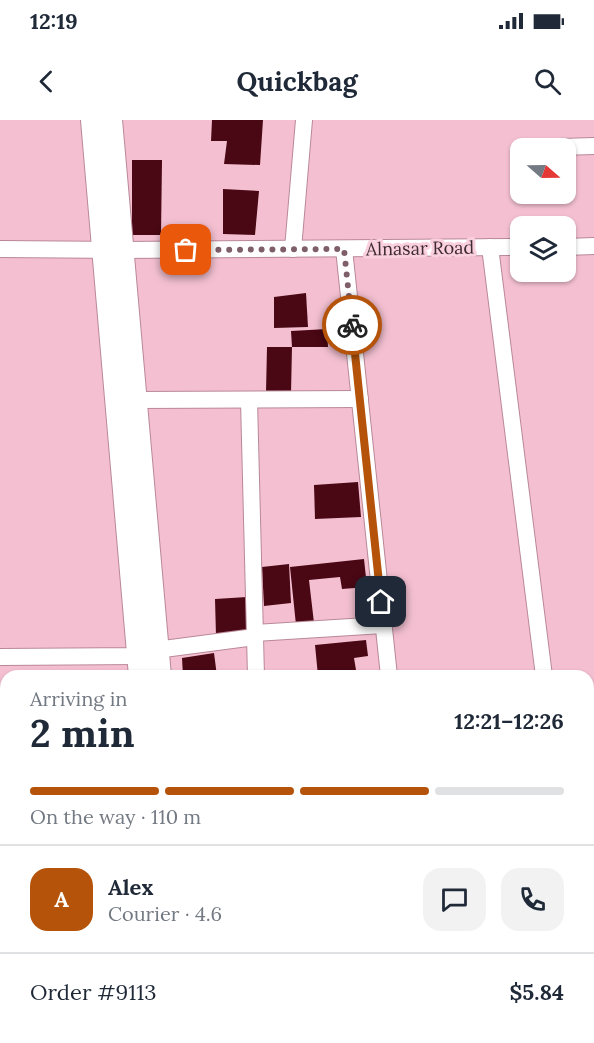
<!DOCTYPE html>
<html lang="en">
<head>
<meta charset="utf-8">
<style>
  :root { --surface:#fff; --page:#f2f2f3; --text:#1f2937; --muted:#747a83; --line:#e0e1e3; --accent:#b45309 }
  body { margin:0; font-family:Lora,serif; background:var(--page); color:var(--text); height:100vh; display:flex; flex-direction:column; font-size:22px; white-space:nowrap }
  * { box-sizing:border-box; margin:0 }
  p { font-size:20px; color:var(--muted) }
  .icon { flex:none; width:33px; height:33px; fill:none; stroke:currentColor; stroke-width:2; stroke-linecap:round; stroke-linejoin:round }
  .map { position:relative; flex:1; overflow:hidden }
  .details { position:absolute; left:0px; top:550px; width:594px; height:374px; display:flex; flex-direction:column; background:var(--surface); border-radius:18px 18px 0 0; box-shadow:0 2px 4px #0004 }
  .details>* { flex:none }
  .needle { width:39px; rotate:110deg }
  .buttons { position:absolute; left:510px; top:18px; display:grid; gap:12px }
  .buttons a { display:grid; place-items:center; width:66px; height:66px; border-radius:12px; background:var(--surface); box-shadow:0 2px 4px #0004; font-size:30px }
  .pin { position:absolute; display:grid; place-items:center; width:51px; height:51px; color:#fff; margin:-26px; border-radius:12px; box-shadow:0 3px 9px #0006 }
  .courier { position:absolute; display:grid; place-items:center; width:60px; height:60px; margin:-30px; border:4px solid #b45309; border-radius:50%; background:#fff; color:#222; box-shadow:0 2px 8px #0007 }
  .summary em { font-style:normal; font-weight:700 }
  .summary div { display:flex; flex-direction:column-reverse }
  .summary { display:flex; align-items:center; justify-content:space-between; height:102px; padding:0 30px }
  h1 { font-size:39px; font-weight:700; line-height:45px }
  .bar { display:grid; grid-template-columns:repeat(4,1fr); gap:9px 6px; align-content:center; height:72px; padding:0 30px }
  .bar i { height:8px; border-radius:4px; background:var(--line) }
  .bar .active { background:var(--accent) }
  .bar p { grid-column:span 4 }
  .line { display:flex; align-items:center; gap:15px; padding:0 30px; border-top:2px solid var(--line) }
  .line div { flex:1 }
  .round { display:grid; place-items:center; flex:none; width:63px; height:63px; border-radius:18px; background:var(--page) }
  .status { display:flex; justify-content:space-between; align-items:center; height:42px; padding:0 30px; background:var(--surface); direction:ltr }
  .status svg { height:16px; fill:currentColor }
  header { display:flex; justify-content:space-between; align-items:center; height:78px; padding:0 30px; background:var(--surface); font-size:27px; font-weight:700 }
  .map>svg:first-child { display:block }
  .building { fill:#4a0714 }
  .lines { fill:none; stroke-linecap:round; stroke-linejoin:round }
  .street-casing { stroke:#b98898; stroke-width:18 }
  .secondary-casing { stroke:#b98898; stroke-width:26 }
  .street { stroke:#fff; stroke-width:16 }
  .secondary { stroke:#fff; stroke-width:24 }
  .done { stroke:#7e5e69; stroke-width:6; stroke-dasharray:0 10.8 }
  .route { stroke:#b45309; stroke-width:8 }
  .labels { text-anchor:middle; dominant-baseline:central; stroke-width:6; stroke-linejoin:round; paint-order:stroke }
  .street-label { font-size:18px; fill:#3e2a31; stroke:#fbd0de }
</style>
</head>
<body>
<div class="status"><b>12:19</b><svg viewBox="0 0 49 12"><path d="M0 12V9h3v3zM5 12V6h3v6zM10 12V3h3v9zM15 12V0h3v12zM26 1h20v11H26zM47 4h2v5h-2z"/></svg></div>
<header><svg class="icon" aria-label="back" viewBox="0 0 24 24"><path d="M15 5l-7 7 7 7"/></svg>Quickbag<svg class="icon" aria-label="search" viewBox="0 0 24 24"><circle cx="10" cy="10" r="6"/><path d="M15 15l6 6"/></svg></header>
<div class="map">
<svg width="594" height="923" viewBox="0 0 594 923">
  <rect width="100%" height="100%" fill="#f4c0d1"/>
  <g class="building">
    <path d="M212,0h51l-3,45 -36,-1 3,-23h-16z"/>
    <path d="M132,40h30l-1,75h-29z"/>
    <path d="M223,69l36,2 -4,44 -32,-1z"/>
    <path d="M306,173l2,34 -34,1v-31z"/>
    <path d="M327,209l1,18h-36l-1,46 -25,-1 1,-45h25l-1,-16z"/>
    <path d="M358,362l3,35 -46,2 -1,-34z"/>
    <path d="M364,439l3,28 -25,2 -2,-12 -31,3 5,43 -18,2 -6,-58z"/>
    <path d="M289,444l2,39 -27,3 -2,-39z"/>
    <path d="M247,477l1,37 -32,2 -1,-37z"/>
    <path d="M366,520l2,16 -14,2 3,18h-39l-3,-31z"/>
    <path d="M214,533l3,23h-34l-1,-18z"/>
    <path d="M588,720h6v95l-6,1z"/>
    <rect x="531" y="918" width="37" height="5"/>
  </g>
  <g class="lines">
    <g class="street-casing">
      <g id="street">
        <path d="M527,28l67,-2"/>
        <path d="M490,127l54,429"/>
        <path d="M566,127l28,-1"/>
        <path d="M0,129l122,1 398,-3"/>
        <path d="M293,129l11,-129"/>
        <path d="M344,129l45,427"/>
        <path d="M135,280l225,-1"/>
        <path d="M249,280l7,276"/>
        <path d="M255,513l128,-8"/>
        <path d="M0,537l139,-1 17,-6 99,-13"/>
        <path d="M588,706h6"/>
        <path d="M0,714h6"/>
        <path d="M430,918l1,5"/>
        <path d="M578,918l1,5"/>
      </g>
    </g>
    <g class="secondary-casing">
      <g id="secondary">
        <path d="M93,0l48,556"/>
        <path d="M110,0l49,556"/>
        <path d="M172,918l1,5"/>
        <path d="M190,918v5"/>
      </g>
    </g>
    <use href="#street" class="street"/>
    <use href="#secondary" class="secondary"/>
  </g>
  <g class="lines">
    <path class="done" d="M186,130l158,-1 8,76"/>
    <path class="route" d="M352,205l29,277"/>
  </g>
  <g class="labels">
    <g class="street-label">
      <text transform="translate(420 128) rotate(-1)">Alnasar Road</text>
    </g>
  </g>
</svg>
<div class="buttons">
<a><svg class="needle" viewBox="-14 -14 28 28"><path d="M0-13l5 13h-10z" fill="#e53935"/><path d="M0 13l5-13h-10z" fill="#747a83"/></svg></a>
<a><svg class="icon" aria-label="layers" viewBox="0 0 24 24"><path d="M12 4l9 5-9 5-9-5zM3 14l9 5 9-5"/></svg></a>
</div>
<div class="pin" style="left:186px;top:130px;background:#ea580c"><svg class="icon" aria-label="bag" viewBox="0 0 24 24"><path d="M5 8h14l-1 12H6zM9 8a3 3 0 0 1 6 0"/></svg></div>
<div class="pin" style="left:381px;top:482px;background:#1f2937"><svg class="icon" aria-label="home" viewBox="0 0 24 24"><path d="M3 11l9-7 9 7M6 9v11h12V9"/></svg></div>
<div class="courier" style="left:352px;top:205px"><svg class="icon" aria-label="bike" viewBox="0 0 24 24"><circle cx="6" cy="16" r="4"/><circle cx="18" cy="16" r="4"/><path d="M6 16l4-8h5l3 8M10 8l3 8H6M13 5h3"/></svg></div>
<section class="details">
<div class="summary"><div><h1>2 min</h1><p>Arriving in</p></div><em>12:21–12:26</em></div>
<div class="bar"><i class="active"></i><i class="active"></i><i class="active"></i><i></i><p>On the way · 110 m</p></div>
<div class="line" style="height:108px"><b class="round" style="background:var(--accent);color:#fff">A</b><div><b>Alex</b><p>Courier · 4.6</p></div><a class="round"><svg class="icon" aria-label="chat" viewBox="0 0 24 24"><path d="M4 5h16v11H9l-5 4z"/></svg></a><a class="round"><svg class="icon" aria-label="phone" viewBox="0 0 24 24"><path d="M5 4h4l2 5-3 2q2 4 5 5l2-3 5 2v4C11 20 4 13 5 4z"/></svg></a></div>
<div class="line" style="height:78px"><div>Order #9113</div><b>$5.84</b></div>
</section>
</div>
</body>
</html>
